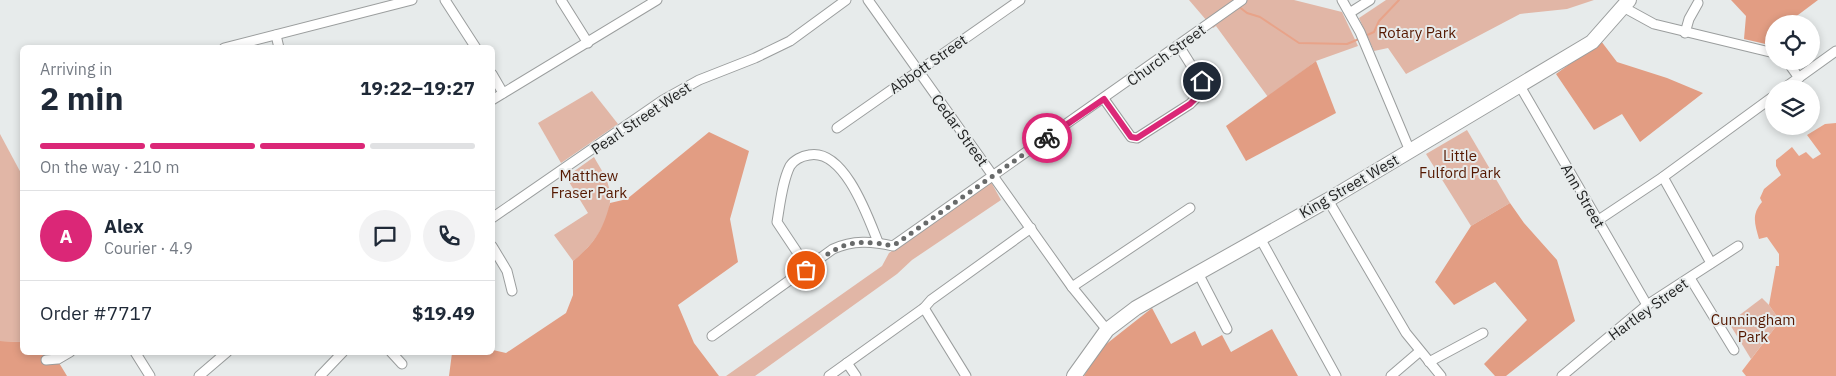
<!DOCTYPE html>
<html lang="en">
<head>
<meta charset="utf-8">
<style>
  :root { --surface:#fff; --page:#f2f2f3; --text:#1f2937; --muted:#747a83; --line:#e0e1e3; --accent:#db2777 }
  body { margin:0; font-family:"IBM Plex Sans",sans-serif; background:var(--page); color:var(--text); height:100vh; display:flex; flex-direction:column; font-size:19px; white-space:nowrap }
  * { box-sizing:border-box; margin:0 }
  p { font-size:16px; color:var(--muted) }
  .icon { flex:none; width:28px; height:28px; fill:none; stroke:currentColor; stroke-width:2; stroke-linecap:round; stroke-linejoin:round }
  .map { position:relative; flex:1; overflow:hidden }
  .sheet { position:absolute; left:20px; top:45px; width:475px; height:310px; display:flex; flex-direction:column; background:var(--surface); border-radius:8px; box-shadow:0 2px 8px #0003 }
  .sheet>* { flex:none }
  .fabs { position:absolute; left:1765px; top:15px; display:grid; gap:10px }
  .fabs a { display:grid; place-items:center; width:55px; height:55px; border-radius:50%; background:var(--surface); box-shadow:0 2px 8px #0003; font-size:25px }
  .pin { position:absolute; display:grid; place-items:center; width:42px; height:42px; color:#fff; margin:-21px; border:2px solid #fff; border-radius:50%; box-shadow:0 1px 5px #0007 }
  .courier { position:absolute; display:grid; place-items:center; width:50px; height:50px; margin:-25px; border:4px solid #db2777; border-radius:50%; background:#fff; color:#222; box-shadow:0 1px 6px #0007 }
  .headline em { font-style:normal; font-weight:800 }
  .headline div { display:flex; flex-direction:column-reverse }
  .headline { display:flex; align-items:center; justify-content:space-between; height:85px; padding:0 20px }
  h1 { font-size:32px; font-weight:800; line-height:38px }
  .bar { display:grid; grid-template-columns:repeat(4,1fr); gap:8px 5px; align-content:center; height:60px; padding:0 20px }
  .bar i { height:6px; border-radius:4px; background:var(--line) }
  .bar .on { background:var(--accent) }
  .bar p { grid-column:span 4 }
  .line { display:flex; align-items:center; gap:12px; padding:0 20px; border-top:1px solid var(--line) }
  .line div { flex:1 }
  .round { display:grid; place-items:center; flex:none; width:52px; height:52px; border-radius:26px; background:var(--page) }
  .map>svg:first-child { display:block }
  .green { fill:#e1b6a6 }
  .forest { fill:#e29d83 }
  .water { fill:#e8a389 }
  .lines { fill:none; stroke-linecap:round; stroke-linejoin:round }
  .stream { stroke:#e8a389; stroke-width:2 }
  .minor-casing { stroke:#9b9e9e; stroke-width:11 }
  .primary-casing { stroke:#9b9e9e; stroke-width:16 }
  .minor { stroke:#fff; stroke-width:9 }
  .primary { stroke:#fff; stroke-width:14 }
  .done { stroke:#686a6a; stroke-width:5; stroke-dasharray:0 9 }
  .route { stroke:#db2777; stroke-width:6 }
  .labels { text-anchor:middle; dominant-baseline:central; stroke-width:4; stroke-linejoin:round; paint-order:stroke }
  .park-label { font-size:15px; fill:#551800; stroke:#e7ebeb }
  .street-label { font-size:15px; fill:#232424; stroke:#e7ebeb }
</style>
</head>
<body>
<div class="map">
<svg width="1836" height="376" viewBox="0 0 1836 376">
  <rect width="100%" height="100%" fill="#e7ebeb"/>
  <g class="green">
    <path d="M1189,0h105l48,12 16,34 -42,15 -48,36 -52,-71 -3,2z"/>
    <path d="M1386,0h208l-27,9 -47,5 -114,60 -18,-26 -14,3 -15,-33z"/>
    <path d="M592,91l26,33 -57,39 -23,-40z"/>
    <path d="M1467,130l43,73 -39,23 -45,-72z"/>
    <path d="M0,134l22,41v167l-22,-1z"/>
    <path d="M594,157c4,8 12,18 14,27 9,30 -13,60 -35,77l-19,-26 34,-22 -22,-36z"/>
    <path d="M991,182l10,18 -89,60 -15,14 -142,102h-29l156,-110 7,-13z"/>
    <path d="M1762,298l7,7 11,16 -29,38 -22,-36z"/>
  </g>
  <g class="forest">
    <path d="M1731,0h87l-32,24h-12v22l-30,-7 2,-23z"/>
    <path d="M1601,41l16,21 50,16 36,15 -63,49 -18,-28 -28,16 -38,-56z"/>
    <path d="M1316,61l20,52 -90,48 -20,-35z"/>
    <path d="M709,132l40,19 -19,68 8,43 -60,43 16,38 25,33h-270l3,-23 40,-1 1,-2 13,3 60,-40 7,-18v-34c22,-18 30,-31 37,-58l17,-4z"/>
    <path d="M1510,203l14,20 33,37 18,61 -69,55h-11l-11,-12 43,-44 -32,-38 -41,23 -19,-23 36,-56z"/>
    <path d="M1152,308l19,36 24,-13 7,15 20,-11 9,17 41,-23 26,47h-214l16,-27z"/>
    <path d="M0,341l22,1v10l31,1 14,23h-67z"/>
  </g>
  <path class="water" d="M1836,123v253h-90l-4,-5 38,-50 -11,-16 7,-39h3v-12l-12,-17 -8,2c-4,-15 -8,-24 3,-37l-2,-4 4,-9 17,-14 -5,-9v-6l16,-13 7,9 7,-4 7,7 8,-5 -14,-19 18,-11z"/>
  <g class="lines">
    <g class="stream">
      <path d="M1238,6l9,7 13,4 39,26 48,1 12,-5"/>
      <path d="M1365,36l9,-4 5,-11 20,-21"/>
    </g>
    <g class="minor-casing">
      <g id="minor">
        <path d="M445,0l31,48"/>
        <path d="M561,0l27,43"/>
        <path d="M868,0l204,287 35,43"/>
        <path d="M1342,0l18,32 50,119"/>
        <path d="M1623,7l31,17 120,29"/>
        <path d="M1351,12l19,-12"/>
        <path d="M1685,33l4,-14 9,-16"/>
        <path d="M276,35l3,13"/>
        <path d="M224,48l188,-48"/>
        <path d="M1787,61l12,17"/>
        <path d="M492,74l11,19"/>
        <path d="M1520,86l127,219"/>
        <path d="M1783,89l53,-38"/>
        <path d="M1104,99l27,38 6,1 53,-34 14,-14 -3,-9 -22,-35"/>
        <path d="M492,100l165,-100"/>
        <path d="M837,128l183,-128"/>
        <path d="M1663,177l48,86"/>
        <path d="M1328,200l78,133 35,43"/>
        <path d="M492,218l171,-118 36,-20 56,-22 35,-17 56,-41"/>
        <path d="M1597,221l66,-44 111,-81"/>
        <path d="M1260,238l76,138"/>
        <path d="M492,246l15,25 5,20"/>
        <path d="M806,270l-3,-9 -26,-39c3,-17 5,-40 13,-56 4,-6 12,-10 19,-11 35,-7 59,62 69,87"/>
        <path d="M1198,273l29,56"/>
        <path d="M1690,278l44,72"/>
        <path d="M1072,287l118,-79"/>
        <path d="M924,308l42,68"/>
        <path d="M712,336l121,-87c20,-9 39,-8 60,-3l349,-246"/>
        <path d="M135,352l15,24"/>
        <path d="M391,352l11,12"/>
        <path d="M46,360l12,-1 12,-7"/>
        <path d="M1429,362l54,-29"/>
        <path d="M847,363l9,13"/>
        <path d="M199,376l28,-24"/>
        <path d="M320,376l23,-24"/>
        <path d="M829,376l95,-68 7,-8 100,-72"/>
        <path d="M1391,376l28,-24"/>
        <path d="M1562,376l85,-71 91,-59"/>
      </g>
    </g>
    <g class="primary-casing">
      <path id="primary" d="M1074,376l33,-46 29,-22 192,-108 264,-158 37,-42"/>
    </g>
    <use href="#minor" class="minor"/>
    <use href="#primary" class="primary"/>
  </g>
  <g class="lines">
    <path class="done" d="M806,270c33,-25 43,-33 87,-24l154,-108"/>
    <path class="route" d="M1047,138l57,-39 27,38 6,1 53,-34 14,-14 -2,-9"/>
  </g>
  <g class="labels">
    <g class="park-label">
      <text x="1417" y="32">Rotary Park</text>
      <text x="1460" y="155">Little<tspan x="1460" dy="17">Fulford Park</tspan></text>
      <text x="589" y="175">Matthew<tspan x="589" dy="17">Fraser Park</tspan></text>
      <text x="1753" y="319">Cunningham<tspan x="1753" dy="17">Park</tspan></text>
    </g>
    <g class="street-label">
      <text transform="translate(1166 55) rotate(-36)">Church Street</text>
      <text transform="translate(928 64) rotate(-35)">Abbott Street</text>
      <text transform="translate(641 118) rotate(-34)">Pearl Street West</text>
      <text transform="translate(960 130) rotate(54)">Cedar Street</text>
      <text transform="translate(1349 186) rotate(-30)">King Street West</text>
      <text transform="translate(1583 196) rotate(60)">Ann Street</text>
      <text transform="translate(1648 309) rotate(-36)">Hartley Street</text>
    </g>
  </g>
</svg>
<div class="fabs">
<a><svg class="icon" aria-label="locate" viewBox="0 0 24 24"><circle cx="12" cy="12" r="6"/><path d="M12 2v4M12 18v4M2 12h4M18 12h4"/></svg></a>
<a><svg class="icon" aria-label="layers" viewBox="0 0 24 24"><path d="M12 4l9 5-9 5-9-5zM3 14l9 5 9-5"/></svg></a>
</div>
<div class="pin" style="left:806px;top:270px;background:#ea580c"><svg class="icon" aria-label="bag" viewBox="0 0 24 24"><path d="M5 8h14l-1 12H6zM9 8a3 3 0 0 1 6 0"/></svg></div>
<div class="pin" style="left:1202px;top:81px;background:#1f2937"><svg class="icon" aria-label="home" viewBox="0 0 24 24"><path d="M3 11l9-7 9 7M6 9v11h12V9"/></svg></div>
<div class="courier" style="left:1047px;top:138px"><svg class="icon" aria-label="bike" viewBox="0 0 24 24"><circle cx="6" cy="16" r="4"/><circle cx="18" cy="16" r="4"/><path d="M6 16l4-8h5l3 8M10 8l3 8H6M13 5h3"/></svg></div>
<section class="sheet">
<div class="headline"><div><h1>2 min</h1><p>Arriving in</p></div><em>19:22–19:27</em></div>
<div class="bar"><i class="on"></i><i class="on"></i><i class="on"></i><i></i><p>On the way · 210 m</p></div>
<div class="line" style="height:90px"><b class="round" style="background:var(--accent);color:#fff">A</b><div><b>Alex</b><p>Courier · 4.9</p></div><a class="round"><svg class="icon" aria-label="chat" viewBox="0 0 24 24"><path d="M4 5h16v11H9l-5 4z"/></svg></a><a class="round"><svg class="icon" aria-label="phone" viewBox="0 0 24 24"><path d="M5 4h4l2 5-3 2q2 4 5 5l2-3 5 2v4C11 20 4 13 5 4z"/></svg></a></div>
<div class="line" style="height:65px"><div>Order #7717</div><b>$19.49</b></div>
</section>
</div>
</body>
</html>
